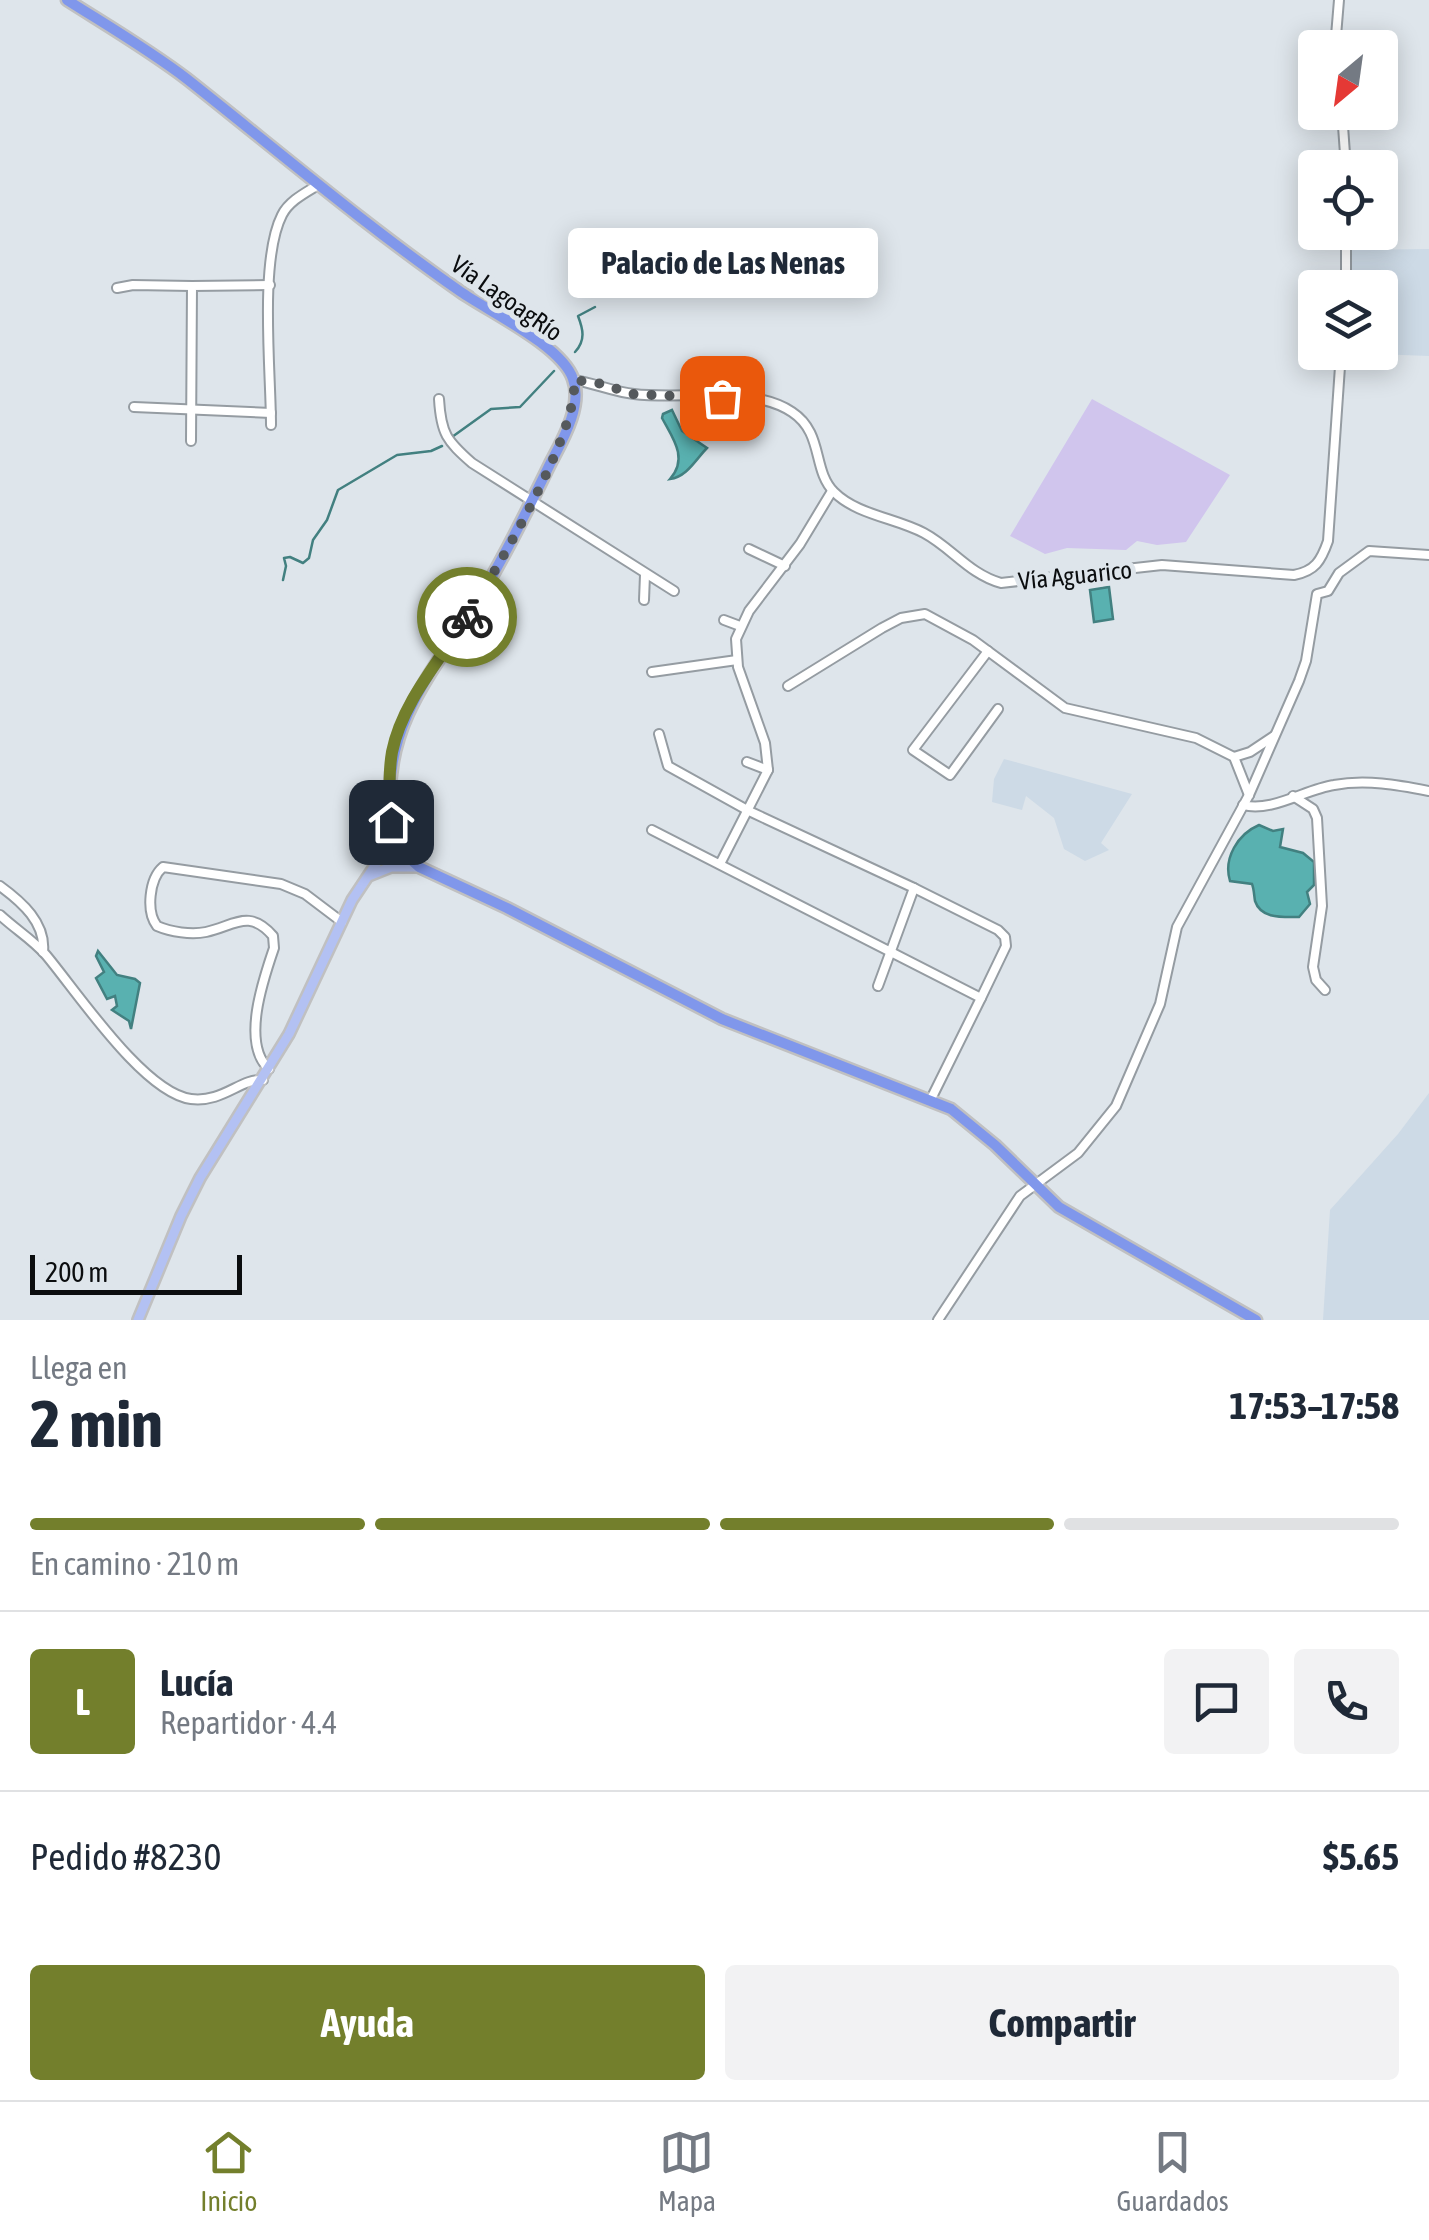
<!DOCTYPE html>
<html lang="es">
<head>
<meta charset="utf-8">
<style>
  :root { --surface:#fff; --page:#f2f2f3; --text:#1f2937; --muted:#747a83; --line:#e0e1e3; --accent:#737f2c }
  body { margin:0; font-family:"Asap Condensed",sans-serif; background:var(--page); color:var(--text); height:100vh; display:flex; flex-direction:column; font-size:38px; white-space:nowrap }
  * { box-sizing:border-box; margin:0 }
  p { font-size:32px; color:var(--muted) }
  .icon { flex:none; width:55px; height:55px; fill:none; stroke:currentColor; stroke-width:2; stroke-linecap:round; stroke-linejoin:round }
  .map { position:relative; height:1320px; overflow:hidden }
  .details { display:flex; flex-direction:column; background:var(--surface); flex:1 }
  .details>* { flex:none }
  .needle { width:65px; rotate:209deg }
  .tools { position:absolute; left:1298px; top:30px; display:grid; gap:20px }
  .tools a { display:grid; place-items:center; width:100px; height:100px; border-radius:10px; background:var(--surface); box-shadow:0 5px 25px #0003; font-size:50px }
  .scale { position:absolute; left:30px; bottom:25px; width:212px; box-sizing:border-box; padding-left:10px; border:5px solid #0b0d0f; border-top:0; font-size:28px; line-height:35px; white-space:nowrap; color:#0b0d0f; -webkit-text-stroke:8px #dee5eb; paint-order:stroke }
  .pin { position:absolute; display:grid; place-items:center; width:85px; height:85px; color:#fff; margin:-42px; border-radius:20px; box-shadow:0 5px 15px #0006 }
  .courier { position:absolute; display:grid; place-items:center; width:100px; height:100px; margin:-50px; border:8px solid #737f2c; border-radius:50%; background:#fff; color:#222; box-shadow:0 2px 12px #0007 }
  .bubble { position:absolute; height:70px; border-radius:10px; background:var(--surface); box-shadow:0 5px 25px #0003; font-size:32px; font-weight:700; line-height:70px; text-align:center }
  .headline em { font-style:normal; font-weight:700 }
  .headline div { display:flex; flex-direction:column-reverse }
  .headline { display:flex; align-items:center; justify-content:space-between; height:170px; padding:0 30px }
  h1 { font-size:65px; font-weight:700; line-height:75px }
  .bar { display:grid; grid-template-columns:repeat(4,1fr); gap:15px 10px; align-content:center; height:120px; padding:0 30px }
  .bar i { height:12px; border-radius:8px; background:var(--line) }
  .bar .active { background:var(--accent) }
  .bar p { grid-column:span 4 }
  .line { display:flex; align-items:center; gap:25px; padding:0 30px; border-top:2px solid var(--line) }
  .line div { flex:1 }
  .round { display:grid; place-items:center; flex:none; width:105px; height:105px; border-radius:10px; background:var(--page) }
  .button { display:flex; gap:20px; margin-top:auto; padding:20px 30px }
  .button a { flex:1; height:115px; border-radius:10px; background:var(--accent); color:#fff; font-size:40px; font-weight:700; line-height:115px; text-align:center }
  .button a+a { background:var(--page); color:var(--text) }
  .dock { display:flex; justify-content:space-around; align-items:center; height:140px; border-top:2px solid var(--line); background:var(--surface); font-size:28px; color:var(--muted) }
  .dock a { display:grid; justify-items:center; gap:5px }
  .dock .active { color:var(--accent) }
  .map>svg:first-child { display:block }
  .built { fill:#cddae6 }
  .green { fill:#d0c5ed }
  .water { fill:#59b1b0; stroke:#428080; stroke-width:2.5 }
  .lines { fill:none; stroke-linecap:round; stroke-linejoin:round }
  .stream { stroke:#428080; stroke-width:2.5 }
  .minor-casing { stroke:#959ca2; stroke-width:12 }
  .major-casing { stroke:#c0c0c1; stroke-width:14 }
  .highway-casing { stroke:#c0c0c1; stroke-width:15 }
  .minor { stroke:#fff; stroke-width:8 }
  .major { stroke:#b3c1f3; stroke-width:9 }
  .highway { stroke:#8097eb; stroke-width:10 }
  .done { stroke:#55595c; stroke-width:10; stroke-dasharray:0 18 }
  .route { stroke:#737f2c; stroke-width:12 }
  .labels { text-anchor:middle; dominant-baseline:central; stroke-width:10; stroke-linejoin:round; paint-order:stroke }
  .street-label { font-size:25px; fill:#0b0d0f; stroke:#dee5eb }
</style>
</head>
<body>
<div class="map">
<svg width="1429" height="1320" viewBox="0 0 1429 1320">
  <rect width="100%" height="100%" fill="#dee5eb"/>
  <g class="built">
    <path d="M1429,249v107l-81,-3 32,-1v-64l-30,-1 2,-37z"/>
    <path d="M1004,759l128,35 -31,49 8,7 -24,11 -21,-12 -10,-31 -28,-22 -4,14 -30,-8 2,-23z"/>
    <path d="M1429,1093v227h-106l7,-110 68,-76z"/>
  </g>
  <path class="green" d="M1092,399l138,76 -44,67 -29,3 -20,-4 -11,9 -59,-2 -22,6 -35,-18z"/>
  <g class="water">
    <path d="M672,410l10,21 25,17c-11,11 -20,29 -37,31 19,-21 2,-42 -8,-61l1,-4z"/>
    <path d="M1109,587l4,32 -19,3 -4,-32z"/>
    <path d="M1259,825l14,6 10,-2 -3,18 23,6 11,9v23l-7,7 3,12 -11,13c-17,0 -38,2 -44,-16 -1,-6 -1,-12 -3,-17l-22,-3c-7,-23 8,-47 29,-56z"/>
    <path d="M98,951l19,24 18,4 5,4 -9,46 -2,-8 -17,-11 5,-4 -2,-10 -8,3 -11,-21 8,-6 -8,-16z"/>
  </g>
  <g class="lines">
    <g class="stream">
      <path d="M575,352c11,-12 8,-23 3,-36l17,-9"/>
      <path d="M452,437l39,-28 29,-2 34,-36"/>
      <path d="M283,580l3,-14 -2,-8 6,-1 13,6 6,-5 4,-18 14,-20 11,-30 59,-35 34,-4 11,-5"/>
    </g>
    <g class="minor-casing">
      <g id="minor">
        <path d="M1335,48l4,-48"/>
        <path d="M1342,112l4,56"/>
        <path d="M117,288l16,-3 59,1"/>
        <path d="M1346,288v-56"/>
        <path d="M574,380c20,3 40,12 60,14 47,6 118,-9 158,18 32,21 20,58 42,80 23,23 62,26 90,41 28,15 45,41 77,50l161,-18 132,10c21,-4 27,-14 34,-34l13,-189"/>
        <path d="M439,399c2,35 8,42 33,64l202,128"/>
        <path d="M134,407l137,6"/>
        <path d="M271,425c0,-53 -12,-165 11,-210 7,-14 23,-22 36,-30"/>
        <path d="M191,441l1,-155 78,-1"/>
        <path d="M749,549l36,17"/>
        <path d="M644,600l1,-25"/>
        <path d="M724,620l16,6"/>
        <path d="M988,651l-75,99 37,25 48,-66"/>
        <path d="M652,672l85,-12"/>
        <path d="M788,686l94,-58 19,-10 24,-4 48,26 92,68 131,30 38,19 15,38"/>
        <path d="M659,734l9,32 81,45 165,77 -36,98"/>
        <path d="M1234,757l16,-5 24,-16"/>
        <path d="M747,762l21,8"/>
        <path d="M1293,796l20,13 4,9 5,88 -9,61 3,13 9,10"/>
        <path d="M1243,805c28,8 63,-16 91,-20 32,-6 64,0 95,6"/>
        <path d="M652,830l329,168 -50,101"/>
        <path d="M720,864l48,-94 -3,-27 -27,-76 -2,-28 13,-28 51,-67 32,-53"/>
        <path d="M0,886c22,16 46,37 43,66"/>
        <path d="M914,888l84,42 7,7 1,9 -25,52"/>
        <path d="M0,915c15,14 33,25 46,40 31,37 98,138 145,144 32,4 50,-21 72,-19"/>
        <path d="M269,1069c-28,-25 -6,-89 5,-121l-1,-12c-24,-28 -39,-10 -67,-4 -15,3 -35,0 -49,-6 -11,-14 -8,-47 6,-59l118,17 24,10 37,28"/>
        <path d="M938,1320l82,-124 58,-43 38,-47 44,-102 17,-77 72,-132 50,-114 7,-20 11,-67 11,-3 11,-18 30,-22 60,4"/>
      </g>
    </g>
    <g class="major-casing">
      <g id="major">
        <path d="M371,875l20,-8h28"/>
        <path d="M138,1320l43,-104 19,-38 89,-144 63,-134 34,-51 5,-27"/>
      </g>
    </g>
    <g class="highway-casing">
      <path id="highway" d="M67,0c41,26 82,50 120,79 91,72 179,147 274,213 29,20 101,54 112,87 10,27 -11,62 -23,85 -20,41 -40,82 -63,121 -41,73 -100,126 -97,216 1,27 7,48 29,66l88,41 215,111 229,90 44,36 64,62 197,113"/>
    </g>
    <use href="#minor" class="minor"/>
    <use href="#major" class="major"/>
    <use href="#highway" class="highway"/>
  </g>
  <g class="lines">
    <path class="done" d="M467,617c30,-49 112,-184 107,-237l29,4 28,10 91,4"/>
    <path class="route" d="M391,822c-1,-23 -3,-47 1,-70 10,-50 49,-93 75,-135"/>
  </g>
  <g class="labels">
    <g class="street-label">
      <text transform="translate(507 298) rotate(35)">Vía LagoagRío</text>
      <text transform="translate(1075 575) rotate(-6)">Vía Aguarico</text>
    </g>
  </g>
</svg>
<div class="tools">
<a><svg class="needle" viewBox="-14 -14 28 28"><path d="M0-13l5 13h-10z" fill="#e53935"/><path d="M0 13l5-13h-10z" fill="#747a83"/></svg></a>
<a><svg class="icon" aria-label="locate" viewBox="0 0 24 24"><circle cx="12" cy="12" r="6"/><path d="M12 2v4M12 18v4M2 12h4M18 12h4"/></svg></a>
<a><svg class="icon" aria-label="layers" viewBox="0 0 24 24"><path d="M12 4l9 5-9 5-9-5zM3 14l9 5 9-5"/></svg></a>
</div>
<div class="scale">200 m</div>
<div class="pin" style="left:722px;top:398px;background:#ea580c"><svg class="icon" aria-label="bag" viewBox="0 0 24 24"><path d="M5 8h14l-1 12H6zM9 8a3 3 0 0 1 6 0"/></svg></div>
<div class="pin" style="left:391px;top:822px;background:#1f2937"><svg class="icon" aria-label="home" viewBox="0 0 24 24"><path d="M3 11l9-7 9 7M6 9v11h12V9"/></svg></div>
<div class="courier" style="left:467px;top:617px"><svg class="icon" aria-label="bike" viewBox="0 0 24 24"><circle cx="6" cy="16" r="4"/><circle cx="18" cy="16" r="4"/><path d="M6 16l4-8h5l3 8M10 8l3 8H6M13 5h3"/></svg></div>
<div class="bubble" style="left:568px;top:228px;width:310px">Palacio de Las Nenas</div>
</div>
<section class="details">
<div class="headline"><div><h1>2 min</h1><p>Llega en</p></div><em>17:53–17:58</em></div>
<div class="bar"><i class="active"></i><i class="active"></i><i class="active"></i><i></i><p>En camino · 210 m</p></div>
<div class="line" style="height:180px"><b class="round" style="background:var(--accent);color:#fff">L</b><div><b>Lucía</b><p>Repartidor · 4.4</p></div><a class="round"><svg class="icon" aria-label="chat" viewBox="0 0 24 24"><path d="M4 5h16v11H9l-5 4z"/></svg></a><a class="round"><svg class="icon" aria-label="phone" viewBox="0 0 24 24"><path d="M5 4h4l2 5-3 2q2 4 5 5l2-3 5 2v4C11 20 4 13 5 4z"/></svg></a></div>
<div class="line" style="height:130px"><div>Pedido #8230</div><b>$5.65</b></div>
<div class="button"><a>Ayuda</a><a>Compartir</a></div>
</section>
<nav class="dock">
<a class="active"><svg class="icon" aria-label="home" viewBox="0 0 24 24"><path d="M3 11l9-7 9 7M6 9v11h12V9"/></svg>Inicio</a>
<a><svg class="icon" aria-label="map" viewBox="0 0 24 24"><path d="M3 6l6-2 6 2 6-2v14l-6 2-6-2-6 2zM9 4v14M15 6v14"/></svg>Mapa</a>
<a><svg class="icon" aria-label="saved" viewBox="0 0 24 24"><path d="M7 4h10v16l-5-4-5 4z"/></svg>Guardados</a>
</nav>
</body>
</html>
